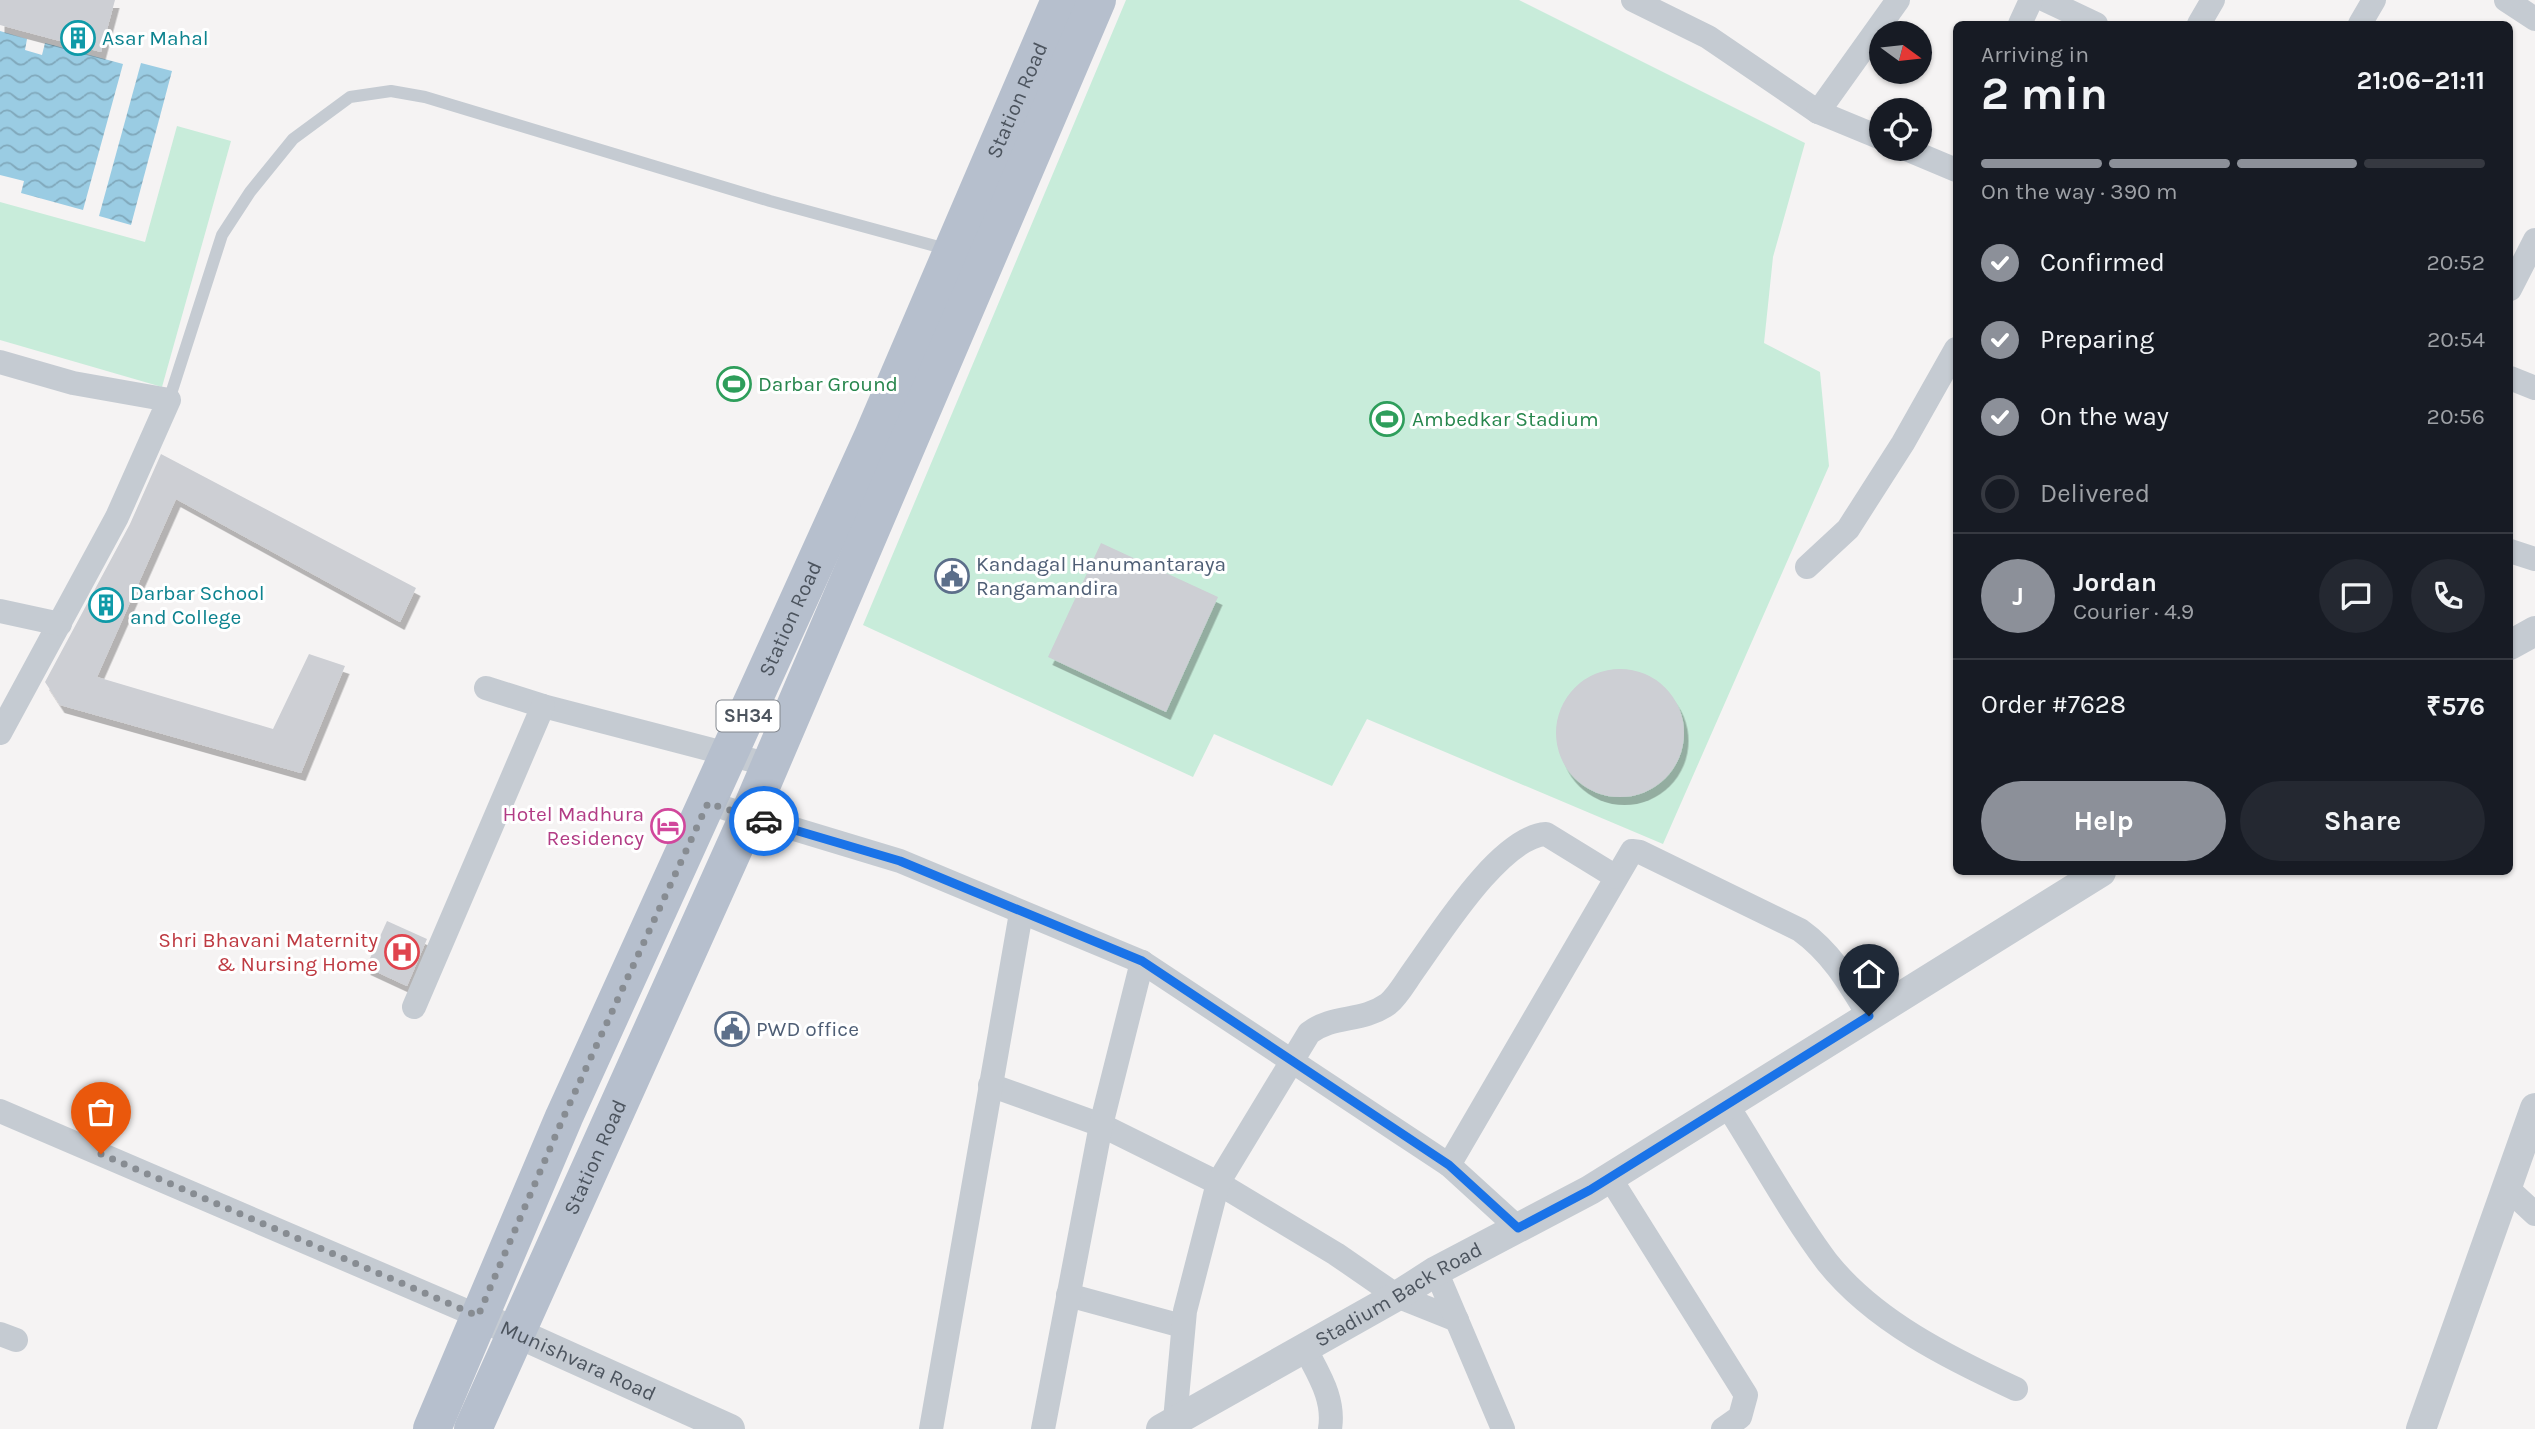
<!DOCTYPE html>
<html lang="en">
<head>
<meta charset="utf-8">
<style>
  :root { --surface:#171b24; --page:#242831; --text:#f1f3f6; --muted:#9ea1a6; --line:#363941; --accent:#8c9099 }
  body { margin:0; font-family:Karla,sans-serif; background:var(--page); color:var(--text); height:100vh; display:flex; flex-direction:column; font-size:26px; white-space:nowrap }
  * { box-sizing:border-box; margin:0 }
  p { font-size:23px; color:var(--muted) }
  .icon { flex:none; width:38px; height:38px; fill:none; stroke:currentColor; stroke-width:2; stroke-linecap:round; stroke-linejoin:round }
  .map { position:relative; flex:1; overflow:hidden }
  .sheet { position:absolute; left:1953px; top:21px; width:560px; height:854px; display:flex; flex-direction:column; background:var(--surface); border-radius:10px; box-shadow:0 2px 5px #0004 }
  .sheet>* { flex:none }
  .needle { width:46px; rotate:105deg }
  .tools { position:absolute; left:1869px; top:21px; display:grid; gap:14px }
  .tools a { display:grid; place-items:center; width:63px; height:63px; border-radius:50%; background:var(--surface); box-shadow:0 2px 5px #0004; font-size:35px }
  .pin { position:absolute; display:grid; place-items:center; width:60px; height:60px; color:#fff; margin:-72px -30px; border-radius:50% 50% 50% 0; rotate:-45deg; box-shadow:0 0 7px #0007 }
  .pin .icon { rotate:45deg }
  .courier { position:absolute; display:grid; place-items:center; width:70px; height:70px; margin:-35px; border:5px solid #1a73e8; border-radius:50%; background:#fff; color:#222; box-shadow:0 2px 9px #0007 }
  .summary em { font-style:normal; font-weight:700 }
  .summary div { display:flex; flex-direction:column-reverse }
  .summary { display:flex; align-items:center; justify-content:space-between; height:119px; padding:0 28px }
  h1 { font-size:46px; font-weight:700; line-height:52px }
  .bar { display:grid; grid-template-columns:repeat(4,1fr); gap:10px 7px; align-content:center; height:84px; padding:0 28px }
  .bar i { height:9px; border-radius:5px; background:var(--line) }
  .bar .selected { background:var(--accent) }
  .bar p { grid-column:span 4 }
  .line { display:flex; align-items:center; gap:18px; padding:0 28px; border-top:2px solid var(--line) }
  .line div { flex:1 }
  .round { display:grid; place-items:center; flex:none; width:74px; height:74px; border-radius:37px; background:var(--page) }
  ol { padding:0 28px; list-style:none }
  li { display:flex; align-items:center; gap:21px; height:77px }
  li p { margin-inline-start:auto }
  li .icon { padding:7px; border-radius:50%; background:var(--accent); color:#fff; stroke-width:4 }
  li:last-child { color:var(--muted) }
  li i { width:38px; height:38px; border:4px solid var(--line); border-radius:50% }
  .primary-button { display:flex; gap:14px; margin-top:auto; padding:14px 28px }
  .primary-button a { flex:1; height:80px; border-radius:42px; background:var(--accent); color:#fff; font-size:28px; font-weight:700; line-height:80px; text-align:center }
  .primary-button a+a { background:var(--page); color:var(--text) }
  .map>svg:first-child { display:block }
  .green { fill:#c8ecda }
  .water { fill:url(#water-waves) }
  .building { fill:#cdcfd4; filter:url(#shadow) }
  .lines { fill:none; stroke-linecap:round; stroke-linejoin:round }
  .service { stroke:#c5cbd2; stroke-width:12 }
  .minor { stroke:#c5cbd2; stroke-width:24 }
  .tertiary { stroke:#c5cbd2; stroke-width:30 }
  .primary { stroke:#b6bfcd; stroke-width:38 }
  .done { stroke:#878c92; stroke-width:7; stroke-dasharray:0 12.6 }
  .route { stroke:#1a73e8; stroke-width:9 }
  .labels { text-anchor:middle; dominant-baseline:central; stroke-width:6; stroke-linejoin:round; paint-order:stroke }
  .shield { fill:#fff; stroke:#82878e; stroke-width:2 }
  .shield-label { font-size:19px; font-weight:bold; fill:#4c545e }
  .culture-label { font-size:21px; fill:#0d838f; stroke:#fff; text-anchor:start }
  .street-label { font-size:21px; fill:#4c545e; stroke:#fff }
  .leisure-label { font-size:21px; fill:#27864d; stroke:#fff; text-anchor:start }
  .service-label { font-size:21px; fill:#4e5e75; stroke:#fff; text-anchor:start }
  .hotel-label { font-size:21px; fill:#b23c85; stroke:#fff; text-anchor:end }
  .health-label { font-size:21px; fill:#be3a42; stroke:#fff; text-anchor:end }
</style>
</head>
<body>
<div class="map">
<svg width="2535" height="1429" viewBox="0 0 2535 1429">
  <defs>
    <pattern id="water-waves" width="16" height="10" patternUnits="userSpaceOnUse" patternTransform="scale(1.75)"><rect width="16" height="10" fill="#9acce3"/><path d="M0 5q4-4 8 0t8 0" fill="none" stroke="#80a8bb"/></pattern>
    <filter id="shadow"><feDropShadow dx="4.5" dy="8" stdDeviation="0" flood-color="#0004"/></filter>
  </defs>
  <rect width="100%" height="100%" fill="#f5f3f3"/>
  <g class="green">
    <path d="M1126,0h393l286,143 -32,114 -9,86 56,29 9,94 -166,378 -296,-125 -35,67 -118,-52 -21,43 -330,-152z"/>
    <path d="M177,126l54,15 -69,246 -162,-47v-138l145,40z"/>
  </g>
  <g class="water">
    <path d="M0,31l27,8 -2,11 17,5 3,-12 78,21 -40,146 -62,-17 3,-12 -24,-6z"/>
    <path d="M141,63l31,8 -41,154 -32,-9z"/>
  </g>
  <g class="building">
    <path d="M0,0h115l-14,52 -101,-27z"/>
    <path d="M161,454l255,134 -16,34 -224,-123 -79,178 176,52 36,-75 36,12 -44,107 -241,-68 -15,-23 85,-158z"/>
    <path d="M1101,543l117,54 -52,115 -118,-55z"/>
    <circle cx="1620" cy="733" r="64"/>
    <path d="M387,921l40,18 -20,47 -41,-19z"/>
  </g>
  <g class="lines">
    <path class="service" d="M169,400l53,-165 28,-43 43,-53 57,-42 41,-6 34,6 345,104 180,49"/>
    <g class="minor">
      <path d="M1633,0l75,37 110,75 63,26"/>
      <path d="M2045,0l51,24"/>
      <path d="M2506,0l29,19"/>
      <path d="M2020,24l11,-24"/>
      <path d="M2199,24l14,-24"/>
      <path d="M2360,24l14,-24"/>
      <path d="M1818,112l80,-112"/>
      <path d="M1906,149l50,21"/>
      <path d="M2510,289l25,-49"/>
      <path d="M0,362l73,21 96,17 -52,117 -117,216"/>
      <path d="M2510,378l25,10"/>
      <path d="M2510,551l25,8"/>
      <path d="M1807,567l41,-38 55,-86 53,-94"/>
      <path d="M0,611l60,13"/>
      <path d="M486,688l57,18 227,59"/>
      <path d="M708,803l192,58 242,101 307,203 69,63"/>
      <path d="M414,1007l129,-301"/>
      <path d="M990,1085l111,40 117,58 118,71 61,42 60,24"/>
      <path d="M1727,1105c32,50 65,111 100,157 47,59 122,96 189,127"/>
      <path d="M0,1111l478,205"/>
      <path d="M1449,1165l183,-314 8,1 160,78c32,23 49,53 69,86"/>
      <path d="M1610,1178l136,217 -6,22 -17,12"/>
      <path d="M2507,1188l28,26"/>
      <path d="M1436,1271l67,158"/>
      <path d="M1068,1295l114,31"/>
      <path d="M0,1334l16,6"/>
      <path d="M1305,1348c13,26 30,50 25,81"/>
      <path d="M1175,1420l10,-109 33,-128 91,-150c25,-19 52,-10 79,-29 10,-8 18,-23 26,-34 26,-36 86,-133 132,-136l70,43"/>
      <path d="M931,1429l90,-516"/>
      <path d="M1043,1429l58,-304 41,-163"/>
    </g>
    <g class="tertiary">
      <path d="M2510,645l25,-14"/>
      <path id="s1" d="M497,1324l233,105"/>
      <path id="s2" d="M1161,1429l236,-133 39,-25 154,-81 511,-318"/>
      <path d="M2421,1429l114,-321"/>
    </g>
    <g class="primary">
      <path id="s3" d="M432,1429l132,-312 309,-681 187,-436"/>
      <path id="s4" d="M473,1429l275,-612 349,-817"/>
    </g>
  </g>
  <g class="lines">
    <path class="done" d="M101,1154l377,162 86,-200 144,-313 56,18"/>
    <path class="route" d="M764,821l136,40 242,100 307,204 69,63 72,-38 279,-174"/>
  </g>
  <defs>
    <g id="building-ring" transform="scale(1.75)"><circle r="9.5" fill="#fff" stroke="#0f9aa8" stroke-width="1.5"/><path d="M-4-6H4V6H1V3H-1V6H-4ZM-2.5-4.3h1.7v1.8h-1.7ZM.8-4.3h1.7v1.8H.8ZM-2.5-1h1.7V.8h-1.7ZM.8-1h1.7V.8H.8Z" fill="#0f9aa8"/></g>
    <g id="stadium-ring" transform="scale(1.75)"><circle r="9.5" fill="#fff" stroke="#2e9e5b" stroke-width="1.5"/><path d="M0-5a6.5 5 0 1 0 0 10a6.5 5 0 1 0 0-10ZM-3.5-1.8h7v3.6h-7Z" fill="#2e9e5b"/></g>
    <g id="civic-ring" transform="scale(1.75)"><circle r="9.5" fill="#fff" stroke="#5c6f8a" stroke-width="1.5"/><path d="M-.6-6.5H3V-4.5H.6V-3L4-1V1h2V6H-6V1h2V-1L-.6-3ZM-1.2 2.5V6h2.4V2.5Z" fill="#5c6f8a"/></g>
    <g id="hotel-ring" transform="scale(1.75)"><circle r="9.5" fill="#fff" stroke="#d1479c" stroke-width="1.5"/><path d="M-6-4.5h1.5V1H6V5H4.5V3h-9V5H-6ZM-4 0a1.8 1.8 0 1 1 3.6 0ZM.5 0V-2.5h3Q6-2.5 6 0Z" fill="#d1479c"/></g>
    <g id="hospital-ring" transform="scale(1.75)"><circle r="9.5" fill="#fff" stroke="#e0444e" stroke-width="1.5"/><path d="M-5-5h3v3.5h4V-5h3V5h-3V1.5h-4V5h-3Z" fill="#e0444e"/></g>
  </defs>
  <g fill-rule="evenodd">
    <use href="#building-ring" x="78" y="38"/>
    <use href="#stadium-ring" x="734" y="384"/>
    <use href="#stadium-ring" x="1387" y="419"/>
    <use href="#civic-ring" x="952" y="576"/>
    <use href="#building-ring" x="106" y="605"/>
    <use href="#hotel-ring" x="668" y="826"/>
    <use href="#hospital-ring" x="402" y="952"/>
    <use href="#civic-ring" x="732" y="1029"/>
  </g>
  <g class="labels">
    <rect class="shield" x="716.5" y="700.5" width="63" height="31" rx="5"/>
    <g class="shield-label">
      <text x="748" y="716">SH34</text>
    </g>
    <g class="culture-label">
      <text x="102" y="38">Asar Mahal</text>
      <text x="130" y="593">Darbar School<tspan x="130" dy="24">and College</tspan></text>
    </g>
    <g class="street-label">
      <text stroke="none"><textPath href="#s3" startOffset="1452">Station Road</textPath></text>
      <text stroke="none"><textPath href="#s3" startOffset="886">Station Road</textPath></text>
      <text stroke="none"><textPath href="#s4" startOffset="298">Station Road</textPath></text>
      <text stroke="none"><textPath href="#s2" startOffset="273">Stadium Back Road</textPath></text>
      <text stroke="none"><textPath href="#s1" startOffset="89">Munishvara Road</textPath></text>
    </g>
    <g class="leisure-label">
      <text x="758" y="384">Darbar Ground</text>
      <text x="1412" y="419">Ambedkar Stadium</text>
    </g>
    <g class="service-label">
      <text x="976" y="564">Kandagal Hanumantaraya<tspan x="976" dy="24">Rangamandira</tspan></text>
      <text x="756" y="1029">PWD office</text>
    </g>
    <g class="hotel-label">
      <text x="644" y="814">Hotel Madhura<tspan x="644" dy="24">Residency</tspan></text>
    </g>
    <g class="health-label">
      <text x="378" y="940">Shri Bhavani Maternity<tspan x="378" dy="24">&amp; Nursing Home</tspan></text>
    </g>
  </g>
</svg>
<div class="tools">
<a><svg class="needle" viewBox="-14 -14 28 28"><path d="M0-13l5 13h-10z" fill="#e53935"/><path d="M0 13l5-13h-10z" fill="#9ea1a6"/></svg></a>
<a><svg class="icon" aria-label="locate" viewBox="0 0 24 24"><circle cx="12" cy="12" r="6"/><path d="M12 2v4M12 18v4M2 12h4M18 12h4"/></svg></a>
</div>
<div class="pin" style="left:101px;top:1154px;background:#ea580c"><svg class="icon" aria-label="bag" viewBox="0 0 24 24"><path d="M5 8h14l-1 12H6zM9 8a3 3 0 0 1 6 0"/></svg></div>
<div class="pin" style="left:1869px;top:1016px;background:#1f2937"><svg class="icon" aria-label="home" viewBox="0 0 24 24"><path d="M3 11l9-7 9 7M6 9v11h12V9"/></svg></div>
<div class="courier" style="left:764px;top:821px"><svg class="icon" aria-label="car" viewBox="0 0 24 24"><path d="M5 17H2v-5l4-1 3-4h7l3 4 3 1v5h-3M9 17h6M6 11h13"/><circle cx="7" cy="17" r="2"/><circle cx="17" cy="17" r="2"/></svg></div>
<section class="sheet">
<div class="summary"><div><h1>2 min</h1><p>Arriving in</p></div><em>21:06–21:11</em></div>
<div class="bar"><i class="selected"></i><i class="selected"></i><i class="selected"></i><i></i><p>On the way · 390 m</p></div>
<ol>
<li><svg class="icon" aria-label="check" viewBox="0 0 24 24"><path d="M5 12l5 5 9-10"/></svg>Confirmed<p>20:52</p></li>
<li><svg class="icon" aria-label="check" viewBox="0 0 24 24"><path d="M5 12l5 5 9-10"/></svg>Preparing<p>20:54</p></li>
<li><svg class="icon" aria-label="check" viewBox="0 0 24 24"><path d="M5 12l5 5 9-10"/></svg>On the way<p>20:56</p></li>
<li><i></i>Delivered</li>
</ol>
<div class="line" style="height:126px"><b class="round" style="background:var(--accent);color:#fff">J</b><div><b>Jordan</b><p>Courier · 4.9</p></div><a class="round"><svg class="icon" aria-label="chat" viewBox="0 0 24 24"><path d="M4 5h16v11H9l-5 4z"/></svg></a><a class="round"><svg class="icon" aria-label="phone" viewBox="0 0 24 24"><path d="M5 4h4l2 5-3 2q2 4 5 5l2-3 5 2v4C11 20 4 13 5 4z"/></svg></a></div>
<div class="line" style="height:91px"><div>Order #7628</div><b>₹576</b></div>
<div class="primary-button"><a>Help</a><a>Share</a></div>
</section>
</div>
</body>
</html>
